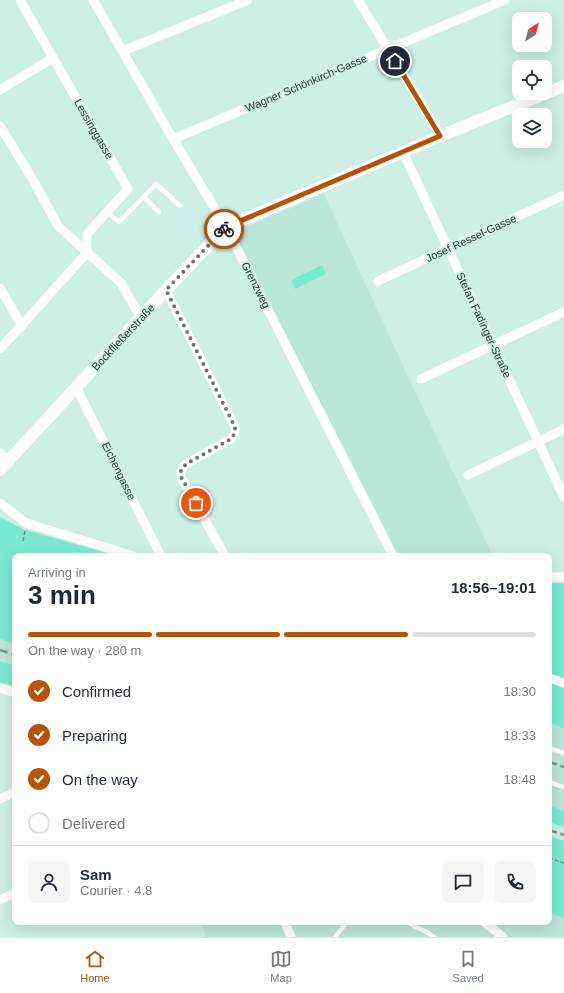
<!DOCTYPE html>
<html lang="en">
<head>
<meta charset="utf-8">
<style>
  :root { --surface:#fff; --page:#f6f6f7; --text:#1f2937; --muted:#747a83; --line:#e0e1e3; --accent:#b45309 }
  body { margin:0; font-family:Arial,sans-serif; background:var(--page); color:var(--text); height:100vh; display:flex; flex-direction:column; font-size:15px; white-space:nowrap }
  * { box-sizing:border-box; margin:0 }
  p { font-size:13px; color:var(--muted) }
  .icon { flex:none; width:22px; height:22px; fill:none; stroke:currentColor; stroke-width:2; stroke-linecap:round; stroke-linejoin:round }
  .map { position:relative; flex:1; overflow:hidden }
  .drawer { position:absolute; left:12px; top:553px; width:540px; height:372px; display:flex; flex-direction:column; background:var(--surface); border-radius:8px; box-shadow:0 4px 16px #0002 }
  .drawer>* { flex:none }
  .needle { width:26px; rotate:36deg }
  .fabs { position:absolute; left:512px; top:12px; display:grid; gap:8px }
  .fabs a { display:grid; place-items:center; width:40px; height:40px; border-radius:8px; background:var(--surface); box-shadow:0 4px 16px #0002; font-size:20px }
  .pin { position:absolute; display:grid; place-items:center; width:34px; height:34px; color:#fff; margin:-17px; border:2px solid #fff; border-radius:50%; box-shadow:0 1px 4px #0007 }
  .courier { position:absolute; display:grid; place-items:center; width:40px; height:40px; margin:-20px; border:3px solid #b45309; border-radius:50%; background:#fff; color:#222; box-shadow:0 1px 5px #0007 }
  .overview em { font-style:normal; font-weight:700 }
  .overview div { display:flex; flex-direction:column-reverse }
  .overview { display:flex; align-items:center; justify-content:space-between; height:68px; padding:0 16px }
  h1 { font-size:26px; font-weight:700; line-height:30px }
  .bar { display:grid; grid-template-columns:repeat(4,1fr); gap:6px 4px; align-content:center; height:48px; padding:0 16px }
  .bar i { height:5px; border-radius:3px; background:var(--line) }
  .bar .active { background:var(--accent) }
  .bar p { grid-column:span 4 }
  .line { display:flex; align-items:center; gap:10px; padding:0 16px; border-top:1px solid var(--line) }
  .line div { flex:1 }
  .round { display:grid; place-items:center; flex:none; width:42px; height:42px; border-radius:8px; background:var(--page) }
  ol { padding:0 16px; list-style:none }
  li { display:flex; align-items:center; gap:12px; height:44px }
  li p { margin-inline-start:auto }
  li .icon { padding:4px; border-radius:50%; background:var(--accent); color:#fff; stroke-width:4 }
  li:last-child { color:var(--muted) }
  li i { width:22px; height:22px; border:2px solid var(--line); border-radius:50% }
  .tab-bar { display:flex; justify-content:space-around; align-items:center; height:56px; border-top:1px solid var(--line); background:var(--surface); font-size:11px; color:var(--muted) }
  .tab-bar a { display:grid; justify-items:center; gap:2px }
  .tab-bar .active { color:var(--accent) }
  .map>svg:first-child { display:block }
  .built { fill:#bbe6da }
  .green { fill:#7aeace }
  .lines { fill:none; stroke-linecap:round; stroke-linejoin:round }
  .path { stroke:#748b84; stroke-width:1.5; stroke-dasharray:4 2; stroke-linecap:butt }
  .service { stroke:#fff; stroke-width:4.5 }
  .minor { stroke:#fff; stroke-width:9 }
  .secondary { stroke:#fff; stroke-width:12 }
  .rail { stroke:#7c948d; stroke-width:2.5; stroke-dasharray:8 4; stroke-linecap:butt }
  .done { stroke:#637872; stroke-width:4; stroke-dasharray:0 7.2 }
  .route { stroke:#b45309; stroke-width:5 }
  .labels { text-anchor:middle; dominant-baseline:central; stroke-width:4; stroke-linejoin:round; paint-order:stroke }
  .street-label { font-size:11px; fill:#2a3834; stroke:#cdefe5 }
</style>
</head>
<body>
<div class="map">
<svg width="564" height="937" viewBox="0 0 564 937">
  <rect width="100%" height="100%" fill="#cdefe5"/>
  <g class="built">
    <path d="M324,194l87,189 82,173h-94l-165,-324z"/>
    <path d="M0,639l15,5v22l-15,-5z"/>
    <path d="M549,723l15,5v82l-15,-4z"/>
    <path d="M549,913l15,5v19h-358l-5,-15h348z"/>
  </g>
  <g class="green">
    <path d="M322,265l4,9 -31,15 -4,-9z"/>
    <path d="M0,517l23,12 93,27h-101v88l-15,-5z"/>
    <path d="M549,583h15v97l-15,-4z"/>
    <path d="M0,661l15,5v20l-15,-4z"/>
    <path d="M549,681l15,5v42l-15,-5z"/>
    <path d="M549,806l15,4v17l-15,-5z"/>
    <path d="M549,836l15,5v77l-15,-5z"/>
  </g>
  <g class="lines">
    <g class="path">
      <path d="M23,541l2,-10"/>
      <path d="M549,858l15,5"/>
    </g>
    <g class="service">
      <path d="M144,197l15,15"/>
      <path d="M107,212l12,10 37,-38 24,22"/>
      <path d="M549,748l15,5"/>
      <path d="M549,782l15,5"/>
      <path d="M408,922l7,5 12,5 7,5"/>
      <path d="M335,937l12,-15"/>
    </g>
    <g class="minor">
      <path d="M93,0l80,139 53,88 167,329"/>
      <path d="M358,0l83,136"/>
      <path d="M123,51l125,-51"/>
      <path d="M0,90l53,-32"/>
      <path d="M0,126l33,54 25,46 63,57 20,35"/>
      <path d="M173,139l332,-139"/>
      <path d="M403,152l161,345"/>
      <path d="M378,281l186,-86"/>
      <path d="M0,288l22,38"/>
      <path d="M166,290l69,137v6l-4,6 -45,25c-4,4 -6,7 -5,13l44,79"/>
      <path d="M0,349l87,-96v-19l41,-45 -108,-189"/>
      <path d="M421,379l143,-67"/>
      <path d="M76,387l85,169"/>
      <path d="M0,453l7,9"/>
      <path d="M468,475l96,-46"/>
      <path d="M0,503l26,20 108,33"/>
      <path d="M549,577h15"/>
      <path d="M549,678l15,5"/>
      <path d="M0,688l15,5"/>
      <path d="M0,799l15,-7"/>
      <path d="M0,900l15,-7"/>
      <path d="M285,922l6,15"/>
      <path d="M484,922l19,15"/>
    </g>
    <path class="secondary" d="M0,470l166,-180 60,-63 177,-75 30,-13 131,-53"/>
    <g class="rail">
      <path d="M0,650l15,5"/>
      <path d="M549,762l15,5"/>
      <path d="M549,830l15,5"/>
    </g>
  </g>
  <g class="lines">
    <path class="done" d="M196,503l-15,-26v-7l5,-6 45,-25 4,-6v-6l-69,-137 58,-61"/>
    <path class="route" d="M224,229l2,-2 214,-91 -45,-75"/>
  </g>
  <g class="labels">
    <g class="street-label">
      <text transform="translate(306 83) rotate(-23)">Wagner Schönkirch-Gasse</text>
      <text transform="translate(94 129) rotate(60)">Lessinggasse</text>
      <text transform="translate(471 238) rotate(-25)">Josef Ressel-Gasse</text>
      <text transform="translate(256 285) rotate(63)">Grenzweg</text>
      <text transform="translate(484 325) rotate(65)">Stefan Fadinger-Straße</text>
      <text transform="translate(123 337) rotate(-47)">Bockfließerstraße</text>
      <text transform="translate(119 471) rotate(64)">Eichengasse</text>
    </g>
  </g>
</svg>
<div class="fabs">
<a><svg class="needle" viewBox="-14 -14 28 28"><path d="M0-13l5 13h-10z" fill="#e53935"/><path d="M0 13l5-13h-10z" fill="#747a83"/></svg></a>
<a><svg class="icon" aria-label="locate" viewBox="0 0 24 24"><circle cx="12" cy="12" r="6"/><path d="M12 2v4M12 18v4M2 12h4M18 12h4"/></svg></a>
<a><svg class="icon" aria-label="layers" viewBox="0 0 24 24"><path d="M12 4l9 5-9 5-9-5zM3 14l9 5 9-5"/></svg></a>
</div>
<div class="pin" style="left:196px;top:503px;background:#ea580c"><svg class="icon" aria-label="bag" viewBox="0 0 24 24"><path d="M5 8h14l-1 12H6zM9 8a3 3 0 0 1 6 0"/></svg></div>
<div class="pin" style="left:395px;top:61px;background:#1f2937"><svg class="icon" aria-label="home" viewBox="0 0 24 24"><path d="M3 11l9-7 9 7M6 9v11h12V9"/></svg></div>
<div class="courier" style="left:224px;top:229px"><svg class="icon" aria-label="bike" viewBox="0 0 24 24"><circle cx="6" cy="16" r="4"/><circle cx="18" cy="16" r="4"/><path d="M6 16l4-8h5l3 8M10 8l3 8H6M13 5h3"/></svg></div>
<section class="drawer">
<div class="overview"><div><h1>3 min</h1><p>Arriving in</p></div><em>18:56–19:01</em></div>
<div class="bar"><i class="active"></i><i class="active"></i><i class="active"></i><i></i><p>On the way · 280 m</p></div>
<ol>
<li><svg class="icon" aria-label="check" viewBox="0 0 24 24"><path d="M5 12l5 5 9-10"/></svg>Confirmed<p>18:30</p></li>
<li><svg class="icon" aria-label="check" viewBox="0 0 24 24"><path d="M5 12l5 5 9-10"/></svg>Preparing<p>18:33</p></li>
<li><svg class="icon" aria-label="check" viewBox="0 0 24 24"><path d="M5 12l5 5 9-10"/></svg>On the way<p>18:48</p></li>
<li><i></i>Delivered</li>
</ol>
<div class="line" style="height:72px"><a class="round"><svg class="icon" aria-label="person" viewBox="0 0 24 24"><circle cx="12" cy="8" r="4"/><path d="M4 21q1-7 8-7t8 7"/></svg></a><div><b>Sam</b><p>Courier · 4.8</p></div><a class="round"><svg class="icon" aria-label="chat" viewBox="0 0 24 24"><path d="M4 5h16v11H9l-5 4z"/></svg></a><a class="round"><svg class="icon" aria-label="phone" viewBox="0 0 24 24"><path d="M5 4h4l2 5-3 2q2 4 5 5l2-3 5 2v4C11 20 4 13 5 4z"/></svg></a></div>
</section>
</div>
<nav class="tab-bar">
<a class="active"><svg class="icon" aria-label="home" viewBox="0 0 24 24"><path d="M3 11l9-7 9 7M6 9v11h12V9"/></svg>Home</a>
<a><svg class="icon" aria-label="map" viewBox="0 0 24 24"><path d="M3 6l6-2 6 2 6-2v14l-6 2-6-2-6 2zM9 4v14M15 6v14"/></svg>Map</a>
<a><svg class="icon" aria-label="saved" viewBox="0 0 24 24"><path d="M7 4h10v16l-5-4-5 4z"/></svg>Saved</a>
</nav>
</body>
</html>
